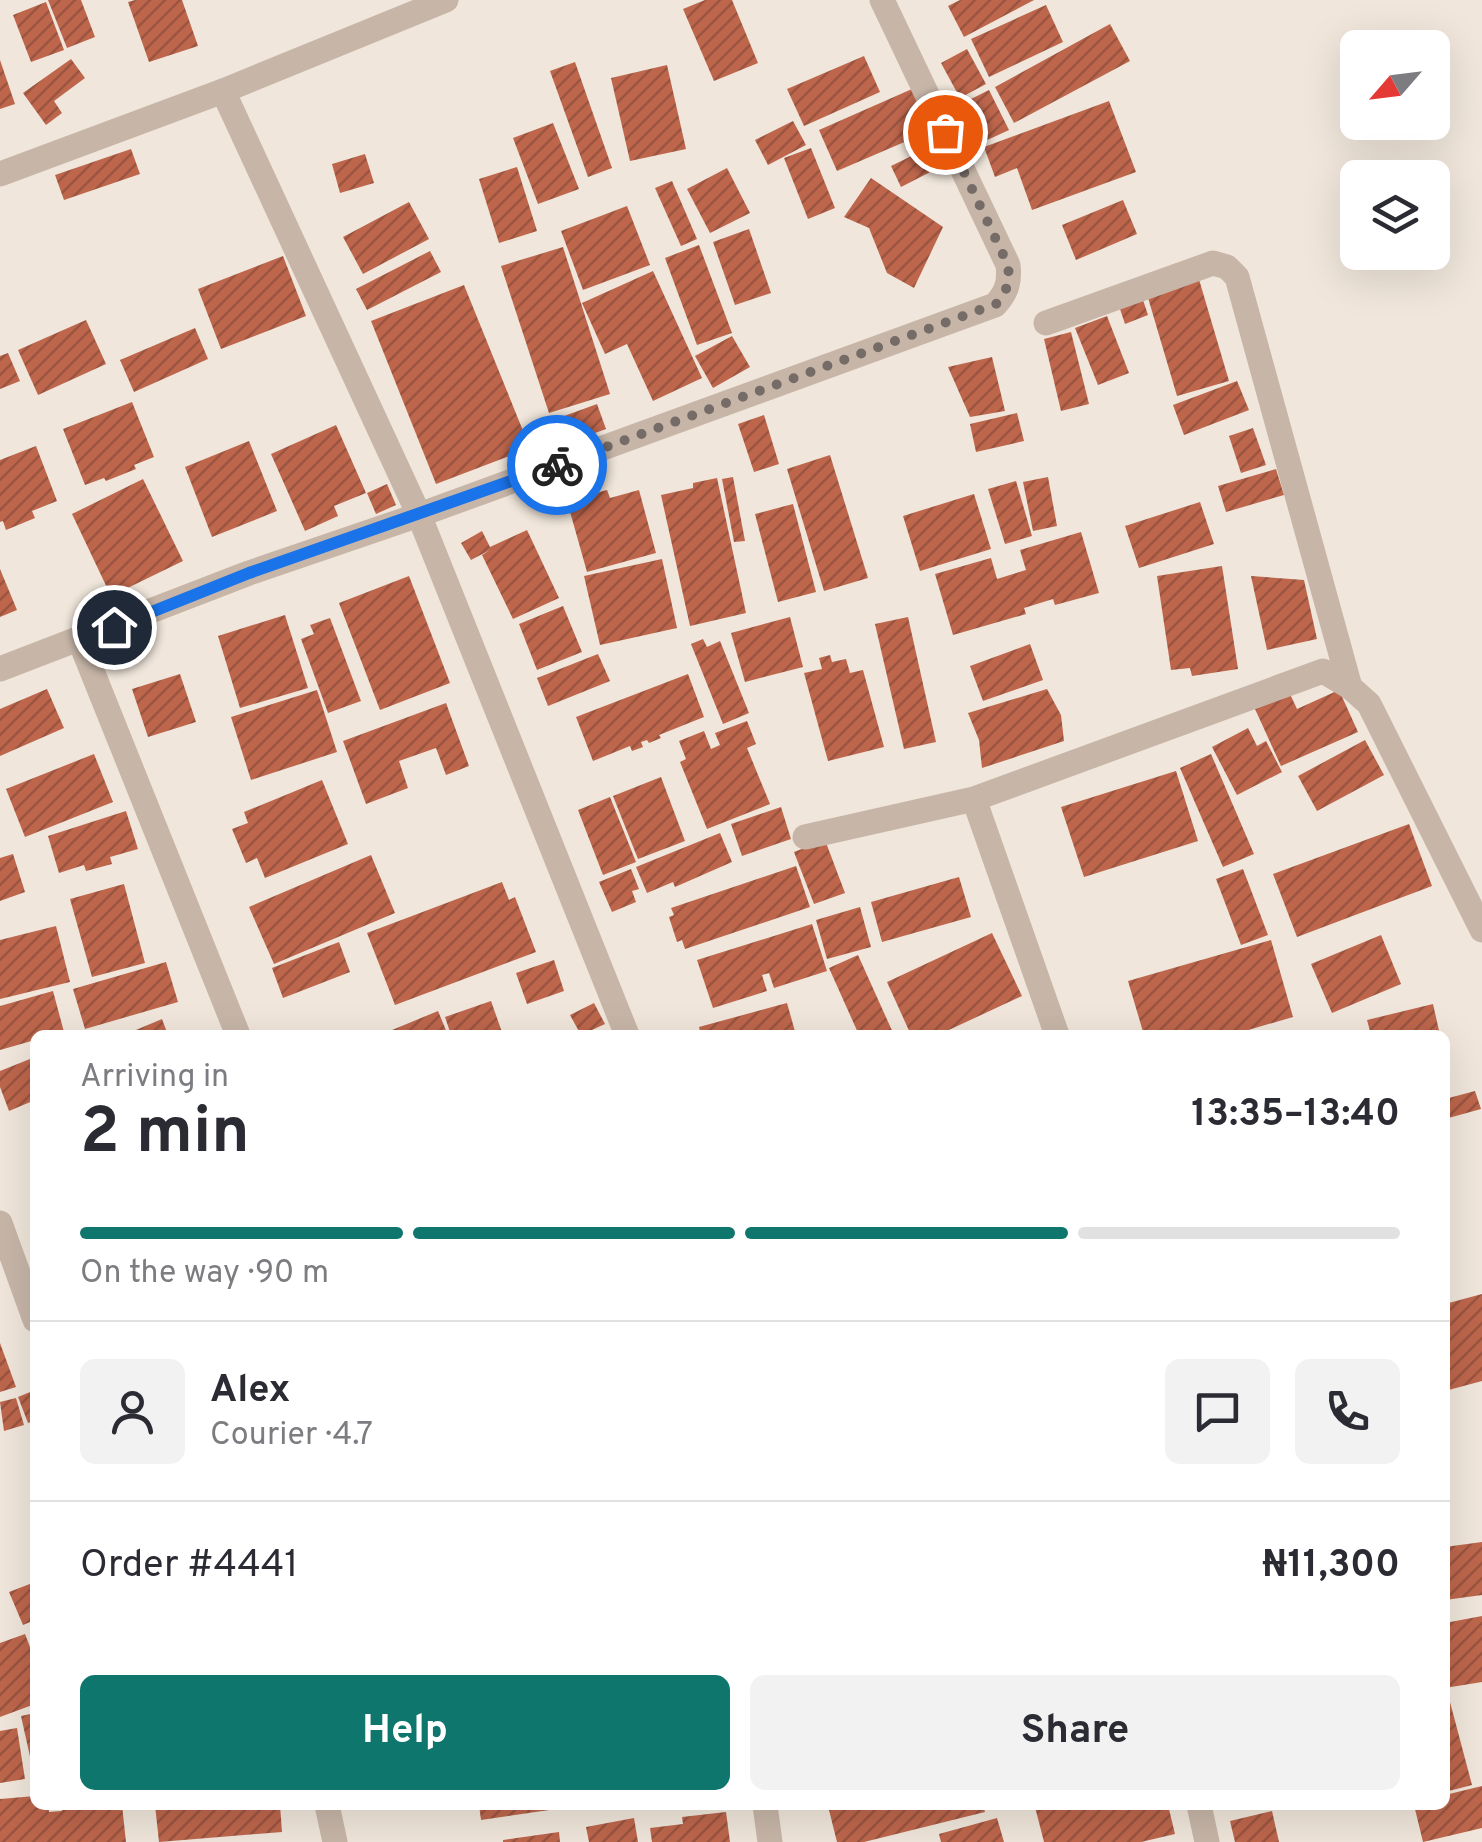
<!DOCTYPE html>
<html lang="en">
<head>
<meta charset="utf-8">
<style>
  :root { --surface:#fff; --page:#f2f2f3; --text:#2b2b33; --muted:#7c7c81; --line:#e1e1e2; --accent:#0f766e }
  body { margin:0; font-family:Overpass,sans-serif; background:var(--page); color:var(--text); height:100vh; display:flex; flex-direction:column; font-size:38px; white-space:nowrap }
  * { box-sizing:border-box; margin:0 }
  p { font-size:32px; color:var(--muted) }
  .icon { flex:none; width:55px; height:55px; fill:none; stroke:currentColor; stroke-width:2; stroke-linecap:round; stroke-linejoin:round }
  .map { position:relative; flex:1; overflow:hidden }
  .panel { position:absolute; left:30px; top:1030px; width:1420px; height:780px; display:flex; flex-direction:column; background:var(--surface); border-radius:15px; box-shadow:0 10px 40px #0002 }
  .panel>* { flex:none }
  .needle { width:65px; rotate:242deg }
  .controls { position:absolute; left:1340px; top:30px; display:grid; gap:20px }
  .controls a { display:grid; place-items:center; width:110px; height:110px; border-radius:15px; background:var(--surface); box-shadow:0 10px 40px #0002; font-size:50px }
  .pin { position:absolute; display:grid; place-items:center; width:85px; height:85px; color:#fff; margin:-42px; border:5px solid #fff; border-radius:50%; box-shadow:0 2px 10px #0007 }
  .courier { position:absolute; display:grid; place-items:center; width:100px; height:100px; margin:-50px; border:8px solid #1a73e8; border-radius:50%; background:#fff; color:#222; box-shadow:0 2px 12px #0007 }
  .overview em { font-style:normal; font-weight:700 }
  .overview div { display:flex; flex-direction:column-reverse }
  .overview { display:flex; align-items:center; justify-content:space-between; height:170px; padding:0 50px }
  h1 { font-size:65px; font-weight:700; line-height:75px }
  .bar { display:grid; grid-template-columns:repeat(4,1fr); gap:15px 10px; align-content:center; height:120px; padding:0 50px }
  .bar i { height:12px; border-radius:8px; background:var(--line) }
  .bar .selected { background:var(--accent) }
  .bar p { grid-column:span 4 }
  .line { display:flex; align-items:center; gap:25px; padding:0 50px; border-top:2px solid var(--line) }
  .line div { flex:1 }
  .round { display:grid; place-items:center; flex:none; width:105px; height:105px; border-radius:15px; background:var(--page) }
  .cta { display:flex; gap:20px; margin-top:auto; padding:20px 50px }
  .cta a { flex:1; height:115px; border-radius:15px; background:var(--accent); color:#fff; font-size:40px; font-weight:700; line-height:115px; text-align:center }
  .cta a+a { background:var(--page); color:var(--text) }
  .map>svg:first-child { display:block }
  .building { fill:url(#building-hatch) }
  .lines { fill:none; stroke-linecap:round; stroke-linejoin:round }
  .minor { stroke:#c7b6a8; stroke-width:25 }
  .done { stroke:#766c67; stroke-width:10; stroke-dasharray:0 18 }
  .route { stroke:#1a73e8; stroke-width:12 }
</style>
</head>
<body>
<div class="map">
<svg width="1482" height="1842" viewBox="0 0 1482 1842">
  <defs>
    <pattern id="building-hatch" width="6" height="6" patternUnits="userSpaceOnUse" patternTransform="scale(2.5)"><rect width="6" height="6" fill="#bd664c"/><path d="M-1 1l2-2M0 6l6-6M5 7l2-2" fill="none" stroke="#9a543f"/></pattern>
  </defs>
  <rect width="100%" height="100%" fill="#f0e6db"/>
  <g class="building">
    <path d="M48,0h33l14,37 -28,11z"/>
    <path d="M135,0h47l16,46 -49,16 -21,-60z"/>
    <path d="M705,0h27l26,63 -44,18 -31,-72z"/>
    <path d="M960,0h74l-70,37 -16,-31z"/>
    <path d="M46,2l18,48 -33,12 -18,-47z"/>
    <path d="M1046,5l17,37 -74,35 -18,-38z"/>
    <path d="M1110,24l20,37 -116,62 -19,-36z"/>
    <path d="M967,49l19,35 -26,14 -19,-35z"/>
    <path d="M864,56l16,36 -76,34 -17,-37z"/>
    <path d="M71,59l14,19 -31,23 8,12 -16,12 -23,-32z"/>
    <path d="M0,60l15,44 -15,5z"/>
    <path d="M575,62l37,106 -24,9 -38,-106z"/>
    <path d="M667,65l19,84 -56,12 -19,-83z"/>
    <path d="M912,89l18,42 -93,40 -18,-41z"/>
    <path d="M989,90l20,40 -26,12 -20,-39z"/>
    <path d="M1109,101l27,71 -104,38 -15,-42 -22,9 -11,-30z"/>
    <path d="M793,121l13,24 -38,20 -13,-25z"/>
    <path d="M553,123l26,66 -41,15 -25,-66z"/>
    <path d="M932,146l10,20 -41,21 -10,-21z"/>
    <path d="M811,148l24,60 -27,11 -24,-61z"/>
    <path d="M131,149l9,25 -76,26 -9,-25z"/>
    <path d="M365,154l9,29 -34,10 -8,-29z"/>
    <path d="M517,167l20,64 -38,12 -20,-64z"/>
    <path d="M727,168l23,45 -40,20 -23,-44z"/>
    <path d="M871,178l72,49 -29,61 -27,-15 -18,-45 -25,-11z"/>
    <path d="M672,181l25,58 -16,7 -26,-58z"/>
    <path d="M1123,200l14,34 -61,26 -14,-35z"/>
    <path d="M409,202l20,37 -66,35 -20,-37z"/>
    <path d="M627,206l23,59 -67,25 -22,-59z"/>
    <path d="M749,229l22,64 -36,12 -22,-63z"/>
    <path d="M699,245l33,88 -35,12 -32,-87z"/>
    <path d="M563,247l47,147 -61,19 -48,-147z"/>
    <path d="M430,251l11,21 -74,38 -11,-21z"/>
    <path d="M283,256l23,60 -85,33 -23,-60z"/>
    <path d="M653,271l49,107 -49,23 -26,-57 -22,10 -23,-51z"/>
    <path d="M1198,276l31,105 -52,15 -31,-105z"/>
    <path d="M464,285l66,163 -94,36 -65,-163z"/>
    <path d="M1143,300l5,15 -23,9 -5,-15z"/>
    <path d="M1107,316l22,57 -31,12 -23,-57z"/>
    <path d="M86,320l20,44 -68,31 -20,-45z"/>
    <path d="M195,328l13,31 -74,33 -14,-32z"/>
    <path d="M1071,332l18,72 -28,7 -17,-72z"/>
    <path d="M732,336l18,31 -37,21 -18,-32z"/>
    <path d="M8,353l12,28 -20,8v-33z"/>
    <path d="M992,357l13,54 -35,6 -22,-50z"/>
    <path d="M1237,381l12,29 -65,25 -11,-30z"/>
    <path d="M132,402l22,55 -20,8 2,4 -30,12 -2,-3 -19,7 -22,-56z"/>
    <path d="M597,404l9,25 -52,19 -9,-25z"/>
    <path d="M1017,413l7,28 -48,11 -6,-28z"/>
    <path d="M764,415l15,49 -25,8 -16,-48z"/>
    <path d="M336,425l30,68 -32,13 4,10 -33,15 -34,-77z"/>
    <path d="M1253,428l13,37 -25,8 -12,-37z"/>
    <path d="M249,441l28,70 -65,26 -27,-70z"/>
    <path d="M36,446l21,55 -25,10 3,7 -29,12 -3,-9 -3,1v-62z"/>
    <path d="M830,455l38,123 -44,13 -37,-122z"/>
    <path d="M1276,469l8,26 -58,17 -8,-26z"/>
    <path d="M733,477l12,64 -11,1 -12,-63z"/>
    <path d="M1048,477l9,49 -24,5 -10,-49z"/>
    <path d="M717,478l29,135 -56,13 -29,-131 32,-7v-5z"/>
    <path d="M143,479l40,82 -72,35 -39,-82z"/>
    <path d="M1016,481l16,55 -27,8 -17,-55z"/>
    <path d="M387,484l9,21 -20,9 -9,-21z"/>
    <path d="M607,490l3,8 29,-8 17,63 -69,19 -20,-71z"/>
    <path d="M974,494l17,55 -71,22 -17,-55z"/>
    <path d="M1200,502l14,42 -75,24 -14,-42z"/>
    <path d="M793,504l23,88 -38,10 -23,-88z"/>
    <path d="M527,530l32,68 -46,21 -31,-64 8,-5 -19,10 -10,-17 21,-12 8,16z"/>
    <path d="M1081,532l18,61 -44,12 -2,-6 -29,9 2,6 -73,21 -18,-61 56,-16 6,21 29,-9 -6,-20z"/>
    <path d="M662,559l15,69 -77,17 -16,-69z"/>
    <path d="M1222,566l16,103 -46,7 -2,-8 -19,2 -14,-94z"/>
    <path d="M0,569l17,41 -17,7z"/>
    <path d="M409,576l41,107 -70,27 -41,-107z"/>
    <path d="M1251,576l53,4 13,59 -50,11z"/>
    <path d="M563,606l19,46 -45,18 -18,-46z"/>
    <path d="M285,615l23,73 -68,20 -22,-72z"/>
    <path d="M790,617l13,50 -58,15 -14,-49z"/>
    <path d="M908,617l28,125 -32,7 -29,-125z"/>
    <path d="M330,618l31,83 -33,12 -27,-74 13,-5 -4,-9z"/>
    <path d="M703,639l4,8 13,-6 29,72 -26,11 -32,-80z"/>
    <path d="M1030,644l13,36 -60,21 -13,-35z"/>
    <path d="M598,654l12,27 -62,25 -11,-28z"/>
    <path d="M830,655l2,7 14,-3 4,14 13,-3 21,77 -56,14 -24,-88 18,-4 -3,-11z"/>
    <path d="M180,674l16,48 -48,15 -16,-48z"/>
    <path d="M688,674l16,43 -45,18 2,3 -12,5 -2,-3 -6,2 2,5 -11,4 -2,-5 -37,15 -17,-44z"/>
    <path d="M47,689l17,39 -64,28v-47z"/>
    <path d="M1047,689l14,26 3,26 -82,27 -3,-28 -11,-27z"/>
    <path d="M317,690l20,62 -86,28 -20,-63z"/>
    <path d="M1339,690l19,42 -77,34 -26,-57 35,-15 7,15z"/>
    <path d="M446,703l23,63 -23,9 -10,-27 -37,13 9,27 -42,16 -23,-63z"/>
    <path d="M747,721l9,23 -9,4 23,56 -63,25 -27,-67 6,-3 -7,-18 25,-10 7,18 9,-4 -5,-12z"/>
    <path d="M1248,728l9,18 9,-5 16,31 -45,23 -25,-48z"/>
    <path d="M1365,740l19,35 -67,36 -19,-35z"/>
    <path d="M94,754l19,48 -88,35 -19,-48z"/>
    <path d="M1211,754l43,100 -31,13 -43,-99z"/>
    <path d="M1176,771l22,70 -114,36 -23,-70z"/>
    <path d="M661,777l24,64 -47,18 -25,-63z"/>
    <path d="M322,780l26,64 -83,34 -8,-20 -11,5 -14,-34 16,-6 -4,-11z"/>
    <path d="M610,797l26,65 -33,13 -25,-65z"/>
    <path d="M781,807l10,32 -49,17 -11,-32z"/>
    <path d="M126,811l12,38 -28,8 2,7 -26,7 -2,-6 -25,8 -11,-37z"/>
    <path d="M1409,824l23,62 -135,51 -24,-63z"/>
    <path d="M720,833l12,29 -57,25 -2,-5 -26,11 -11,-26z"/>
    <path d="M825,840l20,53 -31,11 -20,-52z"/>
    <path d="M13,854l12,38 -25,9v-43z"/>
    <path d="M371,855l24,58 -121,51 -25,-57z"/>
    <path d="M796,866l14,41 -125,42 -3,-9 -5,2 -8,-25 5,-2 -3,-7z"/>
    <path d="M631,869l8,20 -7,2 4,11 -24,10 -13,-30z"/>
    <path d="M1243,869l25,66 -27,10 -25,-66z"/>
    <path d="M959,877l12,40 -89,25 -11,-40z"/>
    <path d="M502,882l7,18 6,-3 21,55 -141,53 -28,-72z"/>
    <path d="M124,884l21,79 -53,14 -22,-78z"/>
    <path d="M860,907l11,40 -44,12 -11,-39z"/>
    <path d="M812,924l15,47 -53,17 -5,-15 -7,2 5,16 -54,17 -16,-48z"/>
    <path d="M56,926l14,56 -70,17v-59z"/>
    <path d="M992,933l30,63 -84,39h-27l-24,-53z"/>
    <path d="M1381,935l20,49 -69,29 -21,-49z"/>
    <path d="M1271,940l22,77 -62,18h-87l-16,-54z"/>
    <path d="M339,942l11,30 -67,26 -11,-30z"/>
    <path d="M858,955l36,80h-35l-30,-67z"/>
    <path d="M554,960l10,31 -37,13 -11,-31z"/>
    <path d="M166,962l12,40 -93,27 -12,-40z"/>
    <path d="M53,991l11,41 -29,3v5l-35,10v-44z"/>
    <path d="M491,1001l12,34h-52l-6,-18z"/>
    <path d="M594,1003l11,21 -24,11 -11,-20z"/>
    <path d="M787,1003l9,32h-95l-2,-8z"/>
    <path d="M1433,1004l7,31h-69l-4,-15z"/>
    <path d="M438,1011l10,24h-68z"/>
    <path d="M162,1019l6,16h-44z"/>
    <path d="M35,1057v43l-26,11 -9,-24v-16z"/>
    <path d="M1475,1091l6,18 -36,10v-20z"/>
    <path d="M1482,1294v87l-37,10v-87z"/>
    <path d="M0,1343l16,44 -16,5z"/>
    <path d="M35,1390v31l-7,2 -10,-26z"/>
    <path d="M16,1398l8,27 -20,6 -4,-29z"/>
    <path d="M1482,1542v53l-37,5v-53z"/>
    <path d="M35,1582v38l-12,5 -14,-33z"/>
    <path d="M1482,1616v66l-37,6v-65z"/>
    <path d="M25,1634l10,26v44l-35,13v-74z"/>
    <path d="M1450,1702l22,83 -27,7v-88z"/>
    <path d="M35,1713v57h-2l-12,-54z"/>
    <path d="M17,1728l8,51 -25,4v-52z"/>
    <path d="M1482,1786v42l-59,14 -9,-37h31v-10z"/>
    <path d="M35,1796v9h13l1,7 13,-1 -1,-6h61l4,37h-126v-43z"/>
    <path d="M155,1805h125l2,27 -123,10z"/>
    <path d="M479,1805h76l1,4 -75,11z"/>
    <path d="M849,1805h134l2,7 -121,30h-27l-8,-32z"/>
    <path d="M1043,1805h125l7,29 -34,8h-97l-9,-35z"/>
    <path d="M1272,1811l7,31h-44l-5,-21z"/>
    <path d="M726,1812l4,30h-78l-2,-14 33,-4 -1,-7z"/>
    <path d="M634,1818l4,24h-49l-3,-15z"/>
    <path d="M997,1818l7,24h-63l-2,-8z"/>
    <path d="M559,1832l1,10h-57v-2z"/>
  </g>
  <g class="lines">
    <g class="minor">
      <path d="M223,91l196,424 208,520"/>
      <path d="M0,174l223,-83 223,-91"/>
      <path d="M1046,323l167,-60 14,4 10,10 113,410"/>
      <path d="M80,641l158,394"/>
      <path d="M0,669l249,-96 170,-58 576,-210c12,-13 15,-23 13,-40l-126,-265"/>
      <path d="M974,799l83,236"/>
      <path d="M805,837l169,-38 349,-128 27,16 19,17 113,226"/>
      <path d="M0,1223l35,97"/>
      <path d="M327,1805l8,37"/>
      <path d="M765,1805l5,37"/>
      <path d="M1199,1805l8,37"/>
    </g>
  </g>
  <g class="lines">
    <path class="done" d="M557,465l439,-161c11,-12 14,-22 12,-39l-63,-133"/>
    <path class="route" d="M114,627l135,-54 308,-108"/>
  </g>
</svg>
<div class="controls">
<a><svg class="needle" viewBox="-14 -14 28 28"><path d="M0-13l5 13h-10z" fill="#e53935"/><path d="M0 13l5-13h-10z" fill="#7c7c81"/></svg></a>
<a><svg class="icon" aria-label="layers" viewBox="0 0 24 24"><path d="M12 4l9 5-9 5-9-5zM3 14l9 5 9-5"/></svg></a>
</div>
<div class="pin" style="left:945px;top:132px;background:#ea580c"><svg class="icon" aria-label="bag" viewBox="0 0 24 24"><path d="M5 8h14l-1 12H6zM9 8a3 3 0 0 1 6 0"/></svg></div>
<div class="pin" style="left:114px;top:627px;background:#1f2937"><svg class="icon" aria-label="home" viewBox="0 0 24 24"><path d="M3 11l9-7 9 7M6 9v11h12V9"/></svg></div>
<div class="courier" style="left:557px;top:465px"><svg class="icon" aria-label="bike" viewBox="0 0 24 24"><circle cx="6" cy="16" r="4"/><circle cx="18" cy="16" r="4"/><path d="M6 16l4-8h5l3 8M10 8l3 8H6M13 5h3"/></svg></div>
<section class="panel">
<div class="overview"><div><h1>2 min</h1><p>Arriving in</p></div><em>13:35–13:40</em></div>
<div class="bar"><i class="selected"></i><i class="selected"></i><i class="selected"></i><i></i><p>On the way · 90 m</p></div>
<div class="line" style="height:180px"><a class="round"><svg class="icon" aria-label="person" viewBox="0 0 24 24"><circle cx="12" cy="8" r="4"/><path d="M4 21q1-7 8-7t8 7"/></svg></a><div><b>Alex</b><p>Courier · 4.7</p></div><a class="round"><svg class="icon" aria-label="chat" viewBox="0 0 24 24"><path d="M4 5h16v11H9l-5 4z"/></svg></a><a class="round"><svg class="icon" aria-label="phone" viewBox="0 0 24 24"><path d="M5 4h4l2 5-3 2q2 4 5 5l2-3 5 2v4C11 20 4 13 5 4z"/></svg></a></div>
<div class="line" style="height:130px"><div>Order #4441</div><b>₦11,300</b></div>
<div class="cta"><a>Help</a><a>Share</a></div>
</section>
</div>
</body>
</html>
